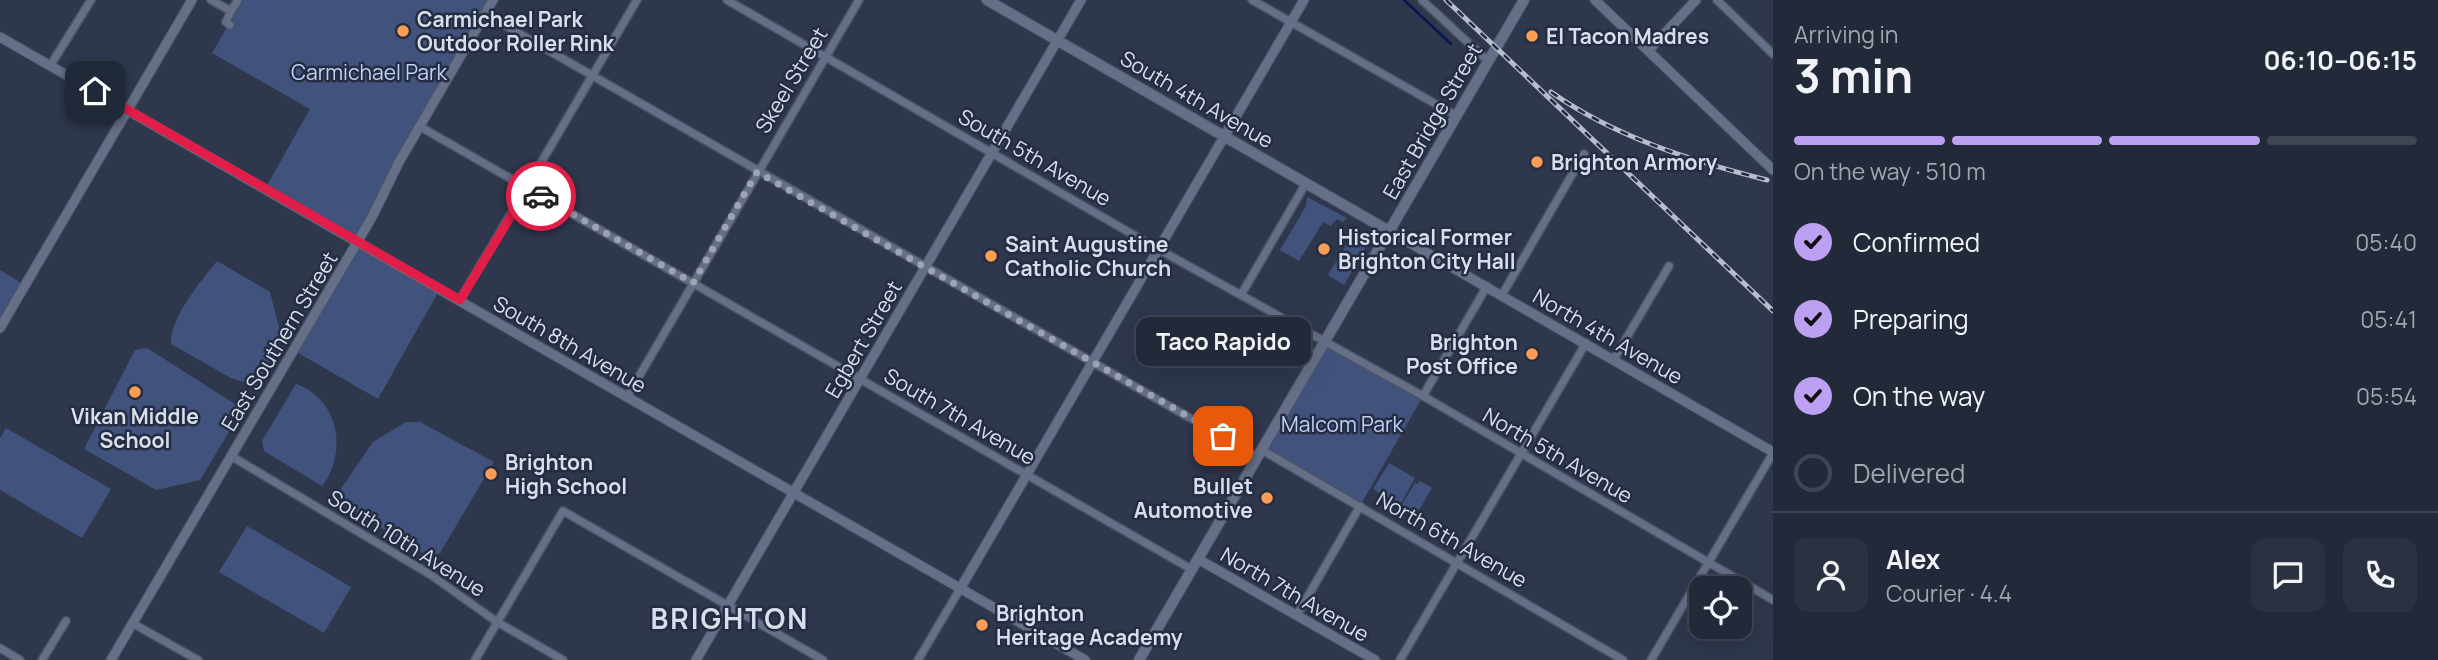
<!DOCTYPE html>
<html lang="en">
<head>
<meta charset="utf-8">
<style>
  :root { --surface:#222939; --page:#2a3141; --text:#f1f3f6; --muted:#a2a6ae; --line:#3f4553; --accent:#bca0f2 }
  body { margin:0; font-family:Manrope,sans-serif; background:var(--page); color:var(--text); height:100vh; display:flex; flex-direction:column; font-size:26px; white-space:nowrap }
  * { box-sizing:border-box; margin:0 }
  p { font-size:23px; color:var(--muted) }
  .icon { flex:none; width:38px; height:38px; fill:none; stroke:currentColor; stroke-width:2; stroke-linecap:round; stroke-linejoin:round }
  .map { position:relative; flex:1; overflow:hidden }
  .details { display:flex; flex-direction:column; background:var(--surface); width:665px }
  .details>* { flex:none }
  .controls { position:absolute; left:1689px; top:576px; display:grid; gap:14px }
  .controls a { display:grid; place-items:center; width:63px; height:63px; border-radius:14px; background:var(--surface); box-shadow:0 7px 28px #0002,0 0 0 2px var(--line); font-size:35px }
  .pin { position:absolute; display:grid; place-items:center; width:60px; height:60px; color:#fff; margin:-30px; border-radius:14px; box-shadow:0 4px 10px #0006 }
  .courier { position:absolute; display:grid; place-items:center; width:70px; height:70px; margin:-35px; border:5px solid #e11d48; border-radius:50%; background:#fff; color:#222; box-shadow:0 2px 9px #0007 }
  .bubble { position:absolute; height:49px; border-radius:14px; background:var(--surface); box-shadow:0 7px 28px #0002,0 0 0 2px var(--line); font-size:23px; font-weight:700; line-height:49px; text-align:center }
  .summary em { font-style:normal; font-weight:700 }
  .summary div { display:flex; flex-direction:column-reverse }
  .summary { display:flex; align-items:center; justify-content:space-between; height:119px; padding:0 21px }
  h1 { font-size:46px; font-weight:700; line-height:52px }
  .bar { display:grid; grid-template-columns:repeat(4,1fr); gap:10px 7px; align-content:center; height:84px; padding:0 21px }
  .bar i { height:9px; border-radius:5px; background:var(--line) }
  .bar .current { background:var(--accent) }
  .bar p { grid-column:span 4 }
  .line { display:flex; align-items:center; gap:18px; padding:0 21px; border-top:2px solid var(--line) }
  .line div { flex:1 }
  .round { display:grid; place-items:center; flex:none; width:74px; height:74px; border-radius:14px; background:var(--page) }
  ol { padding:0 21px; list-style:none }
  li { display:flex; align-items:center; gap:21px; height:77px }
  li p { margin-inline-start:auto }
  li .icon { padding:7px; border-radius:50%; background:var(--accent); color:#111; stroke-width:4 }
  li:last-child { color:var(--muted) }
  li i { width:38px; height:38px; border:4px solid var(--line); border-radius:50% }
  main { display:flex; flex:1; min-height:0 }
  .map>svg:first-child { display:block }
  .green { fill:#41537d }
  .lines { fill:none; stroke-linecap:round; stroke-linejoin:round }
  .stream { stroke:#06164e; stroke-width:2.5 }
  .minor-casing { stroke:#4c5465; stroke-width:10 }
  .tertiary-casing { stroke:#4c5465; stroke-width:11 }
  .secondary-casing { stroke:#4c5465; stroke-width:12 }
  .minor { stroke:#656f87; stroke-width:7 }
  .tertiary { stroke:#656f87; stroke-width:9 }
  .secondary { stroke:#656f87; stroke-width:10 }
  .rail-casing { stroke:#b6bdcc; stroke-width:5 }
  .rail { stroke:#242d41; stroke-width:2.5; stroke-dasharray:8; stroke-linecap:butt }
  .done { stroke:#9ca4b4; stroke-width:7; stroke-dasharray:0 12.6 }
  .route { stroke:#e11d48; stroke-width:9 }
  .poi-dot { fill:#fd9d54; stroke:#242d41; stroke-width:2.5 }
  .labels { text-anchor:middle; dominant-baseline:central; stroke-width:5; stroke-linejoin:round; paint-order:stroke }
  .poi-label { font-size:21px; font-weight:bold; fill:#d8deec; stroke:#242d41; text-anchor:start }
  .park-label { font-size:21px; fill:#c0d1f6; stroke:#242d41 }
  .street-label { font-size:21px; fill:#d8deec; stroke:#242d41 }
  .district-label { font-size:28px; font-weight:bold; letter-spacing:2px; fill:#d8deec; stroke:#242d41 }
</style>
</head>
<body>
<main>
<div class="map">
<svg width="1773" height="660" viewBox="0 0 1773 660">
  <rect width="100%" height="100%" fill="#2e374c"/>
  <g class="green">
    <path d="M243,0h250l-135,241 82,48 -62,110 -85,-49 64,-108 -92,-53 45,-80 -98,-56z"/>
    <path d="M1307,197l40,21 -4,4 -6,-3 -6,7 -8,-4 -24,39 -19,-11 26,-44z"/>
    <path d="M1353,234l14,11 -23,40 -16,-10z"/>
    <path d="M217,261l53,31 12,47 -26,47 -25,-8 -60,-34c-2,-25 30,-63 46,-83z"/>
    <path d="M0,270l25,15 -25,43z"/>
    <path d="M1325,342l98,54 -63,110 -98,-56z"/>
    <path d="M147,348l96,61 -43,71 -44,10 -72,-41 51,-99z"/>
    <path d="M296,384c43,15 52,68 26,102l-58,-35 -2,-10z"/>
    <path d="M406,422h14l74,40 -54,91 -11,4 -95,-58 39,-57z"/>
    <path d="M6,428l105,61 -29,49 -82,-48v-52z"/>
    <path d="M1389,463l26,15 -15,27 -27,-16z"/>
    <path d="M1420,481l12,7 -16,27 -15,-9 14,-23 3,1z"/>
    <path d="M247,526l104,61 -27,46 -105,-61z"/>
  </g>
  <g class="lines">
    <path class="stream" d="M1404,0l47,44"/>
    <g class="minor-casing">
      <g id="minor">
        <path d="M211,0l20,11 -5,11 4,3"/>
        <path d="M727,0l431,249 265,147 350,204"/>
        <path d="M1252,0l205,116"/>
        <path d="M1422,0l67,62"/>
        <path d="M1717,0l56,54"/>
        <path d="M231,11l7,-11"/>
        <path d="M485,14l773,443"/>
        <path d="M50,66l41,-66"/>
        <path d="M419,126l772,443"/>
        <path d="M1241,295l65,-112"/>
        <path d="M1502,295l82,-141"/>
        <path d="M460,300l177,-300"/>
        <path d="M1614,359l55,-93"/>
        <path d="M1423,396l64,-110"/>
        <path d="M627,397l232,-397"/>
        <path d="M1262,450l361,210"/>
        <path d="M231,456l200,119 66,47 66,38"/>
        <path d="M1297,615l63,-109"/>
        <path d="M132,623l66,37"/>
        <path d="M0,648l20,12"/>
        <path d="M42,660l24,-39"/>
        <path d="M475,660l88,-149 260,149"/>
        <path d="M918,660l42,-71"/>
        <path d="M1400,660l186,-317"/>
        <path d="M1651,660l122,-207"/>
      </g>
    </g>
    <g class="tertiary-casing">
      <g id="tertiary">
        <path d="M1595,0l178,170"/>
        <path d="M0,37l1085,623"/>
        <path d="M1649,50l47,-50"/>
        <path d="M1389,231l384,221"/>
        <path d="M0,328l192,-328"/>
        <path d="M1198,559l177,101"/>
        <path d="M960,589l344,-589"/>
        <path d="M111,660l261,-443 27,-55 94,-162"/>
        <path d="M696,660l385,-660"/>
      </g>
    </g>
    <g class="secondary-casing">
      <g id="secondary">
        <path d="M987,0l402,231"/>
        <path d="M1139,660l385,-660"/>
      </g>
    </g>
    <use href="#minor" class="minor"/>
    <use href="#tertiary" class="tertiary"/>
    <use href="#secondary" class="secondary"/>
    <g class="rail-casing">
      <g id="rail">
        <path d="M1446,0l327,311"/>
        <path d="M1551,92c64,45 141,69 216,88"/>
      </g>
    </g>
    <use href="#rail" class="rail"/>
  </g>
  <g class="lines">
    <path class="done" d="M541,196l152,87 64,-111 466,264"/>
    <path class="route" d="M95,91l365,209 68,-112 13,8"/>
  </g>
  <g class="poi-dot">
    <circle cx="403" cy="31" r="7"/>
    <circle cx="1532" cy="36" r="7"/>
    <circle cx="1537" cy="162" r="7"/>
    <circle cx="1324" cy="249" r="7"/>
    <circle cx="991" cy="256" r="7"/>
    <circle cx="1532" cy="354" r="7"/>
    <circle cx="135" cy="392" r="7"/>
    <circle cx="491" cy="474" r="7"/>
    <circle cx="1267" cy="498" r="7"/>
    <circle cx="982" cy="625" r="7"/>
  </g>
  <g class="labels">
    <g class="poi-label">
      <text x="417" y="19">Carmichael Park<tspan x="417" dy="24">Outdoor Roller Rink</tspan></text>
      <text x="1546" y="36">El Tacon Madres</text>
      <text x="1551" y="162">Brighton Armory</text>
      <text x="1338" y="237">Historical Former<tspan x="1338" dy="24">Brighton City Hall</tspan></text>
      <text x="1005" y="244">Saint Augustine<tspan x="1005" dy="24">Catholic Church</tspan></text>
      <text x="1518" y="342" text-anchor="end">Brighton<tspan x="1518" dy="24">Post Office</tspan></text>
      <text x="135" y="416" text-anchor="middle">Vikan Middle<tspan x="135" dy="24">School</tspan></text>
      <text x="505" y="462">Brighton<tspan x="505" dy="24">High School</tspan></text>
      <text x="1253" y="486" text-anchor="end">Bullet<tspan x="1253" dy="24">Automotive</tspan></text>
      <text x="996" y="613">Brighton<tspan x="996" dy="24">Heritage Academy</tspan></text>
    </g>
    <g class="park-label">
      <text x="369" y="72">Carmichael Park</text>
      <text x="1342" y="424">Malcom Park</text>
    </g>
    <g class="street-label">
      <text transform="translate(791 80) rotate(-59)">Skeel Street</text>
      <text transform="translate(1197 99) rotate(30)">South 4th Avenue</text>
      <text transform="translate(1432 121) rotate(-60)">East Bridge Street</text>
      <text transform="translate(1035 157) rotate(30)">South 5th Avenue</text>
      <text transform="translate(1608 336) rotate(30)">North 4th Avenue</text>
      <text transform="translate(863 339) rotate(-60)">Egbert Street</text>
      <text transform="translate(279 341) rotate(-59)">East Southern Street</text>
      <text transform="translate(570 344) rotate(30)">South 8th Avenue</text>
      <text transform="translate(960 416) rotate(30)">South 7th Avenue</text>
      <text transform="translate(1558 455) rotate(30)">North 5th Avenue</text>
      <text transform="translate(1452 539) rotate(30)">North 6th Avenue</text>
      <text transform="translate(407 543) rotate(32)">South 10th Avenue</text>
      <text transform="translate(1295 594) rotate(30)">North 7th Avenue</text>
    </g>
    <g class="district-label">
      <text x="730" y="618">BRIGHTON</text>
    </g>
  </g>
</svg>
<div class="controls">
<a><svg class="icon" aria-label="locate" viewBox="0 0 24 24"><circle cx="12" cy="12" r="6"/><path d="M12 2v4M12 18v4M2 12h4M18 12h4"/></svg></a>
</div>
<div class="pin" style="left:1223px;top:436px;background:#ea580c"><svg class="icon" aria-label="bag" viewBox="0 0 24 24"><path d="M5 8h14l-1 12H6zM9 8a3 3 0 0 1 6 0"/></svg></div>
<div class="pin" style="left:95px;top:91px;background:#1f2937"><svg class="icon" aria-label="home" viewBox="0 0 24 24"><path d="M3 11l9-7 9 7M6 9v11h12V9"/></svg></div>
<div class="courier" style="left:541px;top:196px"><svg class="icon" aria-label="car" viewBox="0 0 24 24"><path d="M5 17H2v-5l4-1 3-4h7l3 4 3 1v5h-3M9 17h6M6 11h13"/><circle cx="7" cy="17" r="2"/><circle cx="17" cy="17" r="2"/></svg></div>
<div class="bubble" style="left:1136px;top:317px;width:175px">Taco Rapido</div>
</div>
<section class="details">
<div class="summary"><div><h1>3 min</h1><p>Arriving in</p></div><em>06:10–06:15</em></div>
<div class="bar"><i class="current"></i><i class="current"></i><i class="current"></i><i></i><p>On the way · 510 m</p></div>
<ol>
<li><svg class="icon" aria-label="check" viewBox="0 0 24 24"><path d="M5 12l5 5 9-10"/></svg>Confirmed<p>05:40</p></li>
<li><svg class="icon" aria-label="check" viewBox="0 0 24 24"><path d="M5 12l5 5 9-10"/></svg>Preparing<p>05:41</p></li>
<li><svg class="icon" aria-label="check" viewBox="0 0 24 24"><path d="M5 12l5 5 9-10"/></svg>On the way<p>05:54</p></li>
<li><i></i>Delivered</li>
</ol>
<div class="line" style="height:126px"><a class="round"><svg class="icon" aria-label="person" viewBox="0 0 24 24"><circle cx="12" cy="8" r="4"/><path d="M4 21q1-7 8-7t8 7"/></svg></a><div><b>Alex</b><p>Courier · 4.4</p></div><a class="round"><svg class="icon" aria-label="chat" viewBox="0 0 24 24"><path d="M4 5h16v11H9l-5 4z"/></svg></a><a class="round"><svg class="icon" aria-label="phone" viewBox="0 0 24 24"><path d="M5 4h4l2 5-3 2q2 4 5 5l2-3 5 2v4C11 20 4 13 5 4z"/></svg></a></div>
</section>
</main>
</body>
</html>
